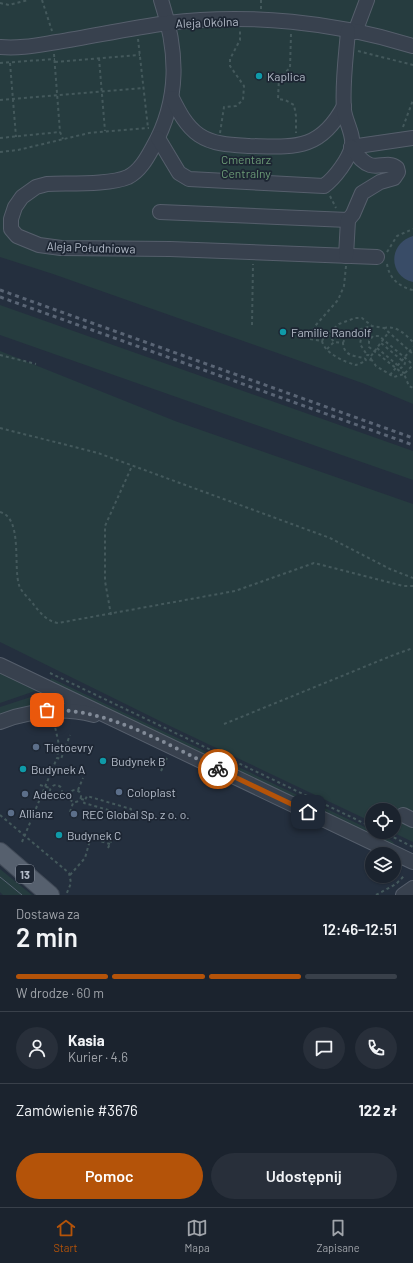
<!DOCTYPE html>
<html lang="pl">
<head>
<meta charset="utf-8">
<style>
  :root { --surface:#1b232e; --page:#282f3a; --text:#f1f3f6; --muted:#a0a4aa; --line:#39404a; --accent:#b45309 }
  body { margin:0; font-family:Barlow,sans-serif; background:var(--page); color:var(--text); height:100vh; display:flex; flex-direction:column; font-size:15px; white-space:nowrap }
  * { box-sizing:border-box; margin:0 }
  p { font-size:13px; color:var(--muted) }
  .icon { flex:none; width:22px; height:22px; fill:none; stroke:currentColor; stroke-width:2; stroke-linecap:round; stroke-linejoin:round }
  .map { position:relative; height:895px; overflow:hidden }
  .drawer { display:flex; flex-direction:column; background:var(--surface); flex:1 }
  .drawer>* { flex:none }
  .fabs { position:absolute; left:365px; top:803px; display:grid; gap:8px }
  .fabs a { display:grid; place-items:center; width:36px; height:36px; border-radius:50%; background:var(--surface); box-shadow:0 1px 3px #0004,0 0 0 1px var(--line); font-size:20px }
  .pin { position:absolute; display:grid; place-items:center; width:34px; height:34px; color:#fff; margin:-17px; border-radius:8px; box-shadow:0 2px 6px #0006 }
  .courier { position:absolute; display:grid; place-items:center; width:40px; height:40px; margin:-20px; border:3px solid #b45309; border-radius:50%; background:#fff; color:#222; box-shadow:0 1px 5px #0007 }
  .headline em { font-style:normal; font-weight:600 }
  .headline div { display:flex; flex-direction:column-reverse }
  .headline { display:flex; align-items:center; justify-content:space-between; height:68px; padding:0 16px }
  h1 { font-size:26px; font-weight:600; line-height:30px }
  .bar { display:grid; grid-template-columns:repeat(4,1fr); gap:6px 4px; align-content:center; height:48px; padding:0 16px }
  .bar i { height:5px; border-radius:3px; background:var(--line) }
  .bar .selected { background:var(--accent) }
  .bar p { grid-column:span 4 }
  .line { display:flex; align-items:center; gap:10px; padding:0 16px; border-top:1px solid var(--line) }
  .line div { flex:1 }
  .round { display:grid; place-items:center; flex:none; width:42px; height:42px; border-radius:21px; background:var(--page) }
  .button { display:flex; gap:8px; margin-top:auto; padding:8px 16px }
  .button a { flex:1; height:46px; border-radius:24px; background:var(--accent); color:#fff; font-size:16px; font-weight:600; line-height:46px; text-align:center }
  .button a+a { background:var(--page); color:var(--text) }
  .tab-bar { display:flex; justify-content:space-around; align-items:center; height:56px; border-top:1px solid var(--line); background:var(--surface); font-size:11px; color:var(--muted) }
  .tab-bar a { display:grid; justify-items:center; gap:2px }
  .tab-bar .selected { color:var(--accent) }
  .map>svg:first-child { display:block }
  .green { fill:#263c3f }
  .water { fill:#394c67 }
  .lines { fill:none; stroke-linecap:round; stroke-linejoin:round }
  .minor-casing { stroke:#565f6c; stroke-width:16 }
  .major-casing { stroke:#414a57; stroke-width:20 }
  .path { stroke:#44595c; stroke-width:2; stroke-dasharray:3 3; stroke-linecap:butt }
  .minor { stroke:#38414e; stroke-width:14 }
  .major { stroke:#56606e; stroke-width:18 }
  .tram { stroke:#5a6575; stroke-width:1 }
  .rail { stroke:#5a6575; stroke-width:3; stroke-dasharray:4 4; stroke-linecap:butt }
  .done { stroke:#828b98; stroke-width:4; stroke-dasharray:0 7.2 }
  .route { stroke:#b45309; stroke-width:5 }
  .culture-dot { fill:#0f9aa8; stroke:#1d2633; stroke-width:1.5 }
  .service-dot { fill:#5c6f8a; stroke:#1d2633; stroke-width:1.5 }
  .labels { text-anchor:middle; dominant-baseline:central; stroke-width:3.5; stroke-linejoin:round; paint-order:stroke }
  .shield { fill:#1d2633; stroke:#878f9c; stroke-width:1 }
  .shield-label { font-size:11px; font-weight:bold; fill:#b4bcc9 }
  .street-label { font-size:12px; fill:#b4bcc9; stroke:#1d2633 }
  .poi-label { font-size:12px; fill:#b4bcc9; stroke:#1d2633; text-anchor:start }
  .park-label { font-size:12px; fill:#6b9a76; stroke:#1d2633 }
</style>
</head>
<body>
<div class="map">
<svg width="413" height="895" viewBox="0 0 413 895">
  <rect width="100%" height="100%" fill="#242f3e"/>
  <g class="green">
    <path d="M0,0h413v404l-48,-20 -312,-110 -53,-17z"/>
    <path d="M0,305l413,146v29l-413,-145z"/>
    <path d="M0,351l175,70 238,83v338l-21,-10h2v-22h-22v12l-202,-96 -170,-84z"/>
    <path d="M0,668l38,22 -38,13z"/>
    <path d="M51,678l337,160 6,5 -1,3 -343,-164z"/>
    <path d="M43,693l32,10 -75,14v-10z"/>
    <path d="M0,869l32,26h-29l-3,-3z"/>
  </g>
  <path class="water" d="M413,236v46c-25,-6 -25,-39 0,-46z"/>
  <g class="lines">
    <g class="minor-casing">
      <g id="minor">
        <path d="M161,0c17,51 19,99 -8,147 -6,11 -13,24 -25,30 -18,8 -59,6 -81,7l-11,3 -14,10 -7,10 -4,12v10l6,7 22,9 22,3 109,1 207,8"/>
        <path d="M355,32l12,-32"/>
        <path d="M0,47c19,2 38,-2 57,-5 37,-6 74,-14 111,-19 80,-10 168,-1 245,23"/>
        <path d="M172,98c7,14 14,28 27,37 15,10 33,10 51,11 44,1 70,5 94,-40"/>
        <path d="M158,138l21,35 10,6 135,7c11,-8 25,-27 28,-40 2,-12 -7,-25 -8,-36 -2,-26 2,-53 4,-79"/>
        <path d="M351,147l62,-9"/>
        <path d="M160,212l188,8"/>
        <path d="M346,256l2,-36 5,-6 9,-21 18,-11 14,-4 4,-6 -1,-4c-8,-7 -18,0 -27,-3 -9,-3 -13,-11 -19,-18"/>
        <path d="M0,665l413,197"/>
        <path d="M0,722c31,-12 62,-15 94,-7"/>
        <path d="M403,815l10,5"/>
        <path d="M403,895l10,-7"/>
      </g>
    </g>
    <g class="major-casing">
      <path id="major" d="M0,852l50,43"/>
    </g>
    <g class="path">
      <path d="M42,0l10,31"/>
      <path d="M0,3l9,2 19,-5"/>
      <path d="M261,9v-9"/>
      <path d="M291,34l-1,34 -11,10 -1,21 7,1 9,5 2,11v17"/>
      <path d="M138,39l10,89"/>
      <path d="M358,51l55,14"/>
      <path d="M54,54l6,78 3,7"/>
      <path d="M99,58l6,73"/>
      <path d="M55,62l85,-7"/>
      <path d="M0,63l55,-4"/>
      <path d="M10,63l6,74"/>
      <path d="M0,100l143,-12"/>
      <path d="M403,127l10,-27"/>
      <path d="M220,133l4,-26 12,-1 7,-6 1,-14 -14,-20v-7l10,-19v-10"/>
      <path d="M0,138l60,-6"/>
      <path d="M0,152l18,-2 71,-17 60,-5"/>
      <path d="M330,196l6,12"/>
      <path d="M387,252l10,-16 16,-7"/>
      <path d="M387,264c2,14 12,23 26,26"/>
      <path d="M346,266l-2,20 -6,14 -23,26 -5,13 12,2 2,-4 15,-13 16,-6h7l10,8 12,2 29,26"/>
      <path d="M252,325l1,-61"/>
      <path d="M361,328l1,6 -2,10 7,11"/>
      <path d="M384,328c12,-3 21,6 29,14"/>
      <path d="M328,334l6,8"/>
      <path d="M322,341c3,13 23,21 34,24l10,-4"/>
      <path d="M343,343l4,-10 25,-7"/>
      <path d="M377,348l24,20 3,-2 1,-3 -24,-20"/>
      <path d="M327,349l7,-7 9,1c1,13 11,13 22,15"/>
      <circle cx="368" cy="358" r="3"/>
      <path d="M0,355l36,9"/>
      <path d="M371,356l17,-23"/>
      <path d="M371,359l5,7 18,11 10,-3 5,12 4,2"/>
      <path d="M405,373l-4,-1 -32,-25v-6l4,-5h6l31,26 2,3"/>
      <path d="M405,373l8,-8"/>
      <path d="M390,375l23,-28"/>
      <path d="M0,428l98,25 232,85 60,31 23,9"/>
      <path d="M0,512c23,6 13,54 19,73 2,7 11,14 15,20 7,9 13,16 24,18l177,-32 79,-28 89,23h10"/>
      <path d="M111,615l-6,-34v-55l27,-60"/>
      <path d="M50,673l322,154"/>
      <path d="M54,722l5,23 -2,13 4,1 9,-24"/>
      <path d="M224,724l167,-68 22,-8"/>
      <path d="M161,771l6,-13"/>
      <circle cx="56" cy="791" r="6"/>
      <path d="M40,785l10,3"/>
      <circle cx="75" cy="796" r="6"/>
      <path d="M78,790l5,-12"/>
      <path d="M81,799l4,1 -1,3 45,13 2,-7 -44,-13 -2,4"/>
      <path d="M70,812l3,-9"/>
      <path d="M0,815l69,58 2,10 -5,12"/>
      <path d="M383,832l30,15"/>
      <path d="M90,838l20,6"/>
      <path d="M22,842l35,-84"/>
      <path d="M108,848l4,-9"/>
      <path d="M70,875l15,-17 7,-25"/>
      <path d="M376,895l20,-11 8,-8"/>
    </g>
    <use href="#minor" class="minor"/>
    <use href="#major" class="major"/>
    <path class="tram" d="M0,877l22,18"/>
    <g class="rail">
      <path d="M0,290l413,148"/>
      <path d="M0,297l413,148"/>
    </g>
  </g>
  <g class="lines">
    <path class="done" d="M47,710c62,-2 116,33 171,59"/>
    <path class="route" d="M218,769l90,43"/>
  </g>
  <g class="culture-dot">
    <circle cx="259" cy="76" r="4"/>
    <circle cx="283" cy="332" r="4"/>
    <circle cx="103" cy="761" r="4"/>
    <circle cx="23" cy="769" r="4"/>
    <circle cx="59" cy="835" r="4"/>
  </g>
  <g class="service-dot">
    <circle cx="36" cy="747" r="4"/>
    <circle cx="119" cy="792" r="4"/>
    <circle cx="25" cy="794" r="4"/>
    <circle cx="11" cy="813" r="4"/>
    <circle cx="74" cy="814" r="4"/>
  </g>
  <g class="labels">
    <rect class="shield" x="16" y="865" width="18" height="18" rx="3"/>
    <g class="shield-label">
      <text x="25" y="874">13</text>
    </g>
    <g class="street-label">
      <text transform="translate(207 22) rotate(-2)">Aleja Okólna</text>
      <text transform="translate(91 247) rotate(2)">Aleja Południowa</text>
    </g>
    <g class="poi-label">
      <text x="267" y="76">Kaplica</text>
      <text x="291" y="332">Familie Randolf</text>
      <text x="44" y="747">Tietoevry</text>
      <text x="111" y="761">Budynek B</text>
      <text x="31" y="769">Budynek A</text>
      <text x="127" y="792">Coloplast</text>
      <text x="33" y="794">Adecco</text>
      <text x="19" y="813">Allianz</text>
      <text x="82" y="814">REC Global Sp. z o. o.</text>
      <text x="67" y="835">Budynek C</text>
    </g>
    <g class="park-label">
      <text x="246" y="159">Cmentarz<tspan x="246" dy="14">Centralny</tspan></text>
    </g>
  </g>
</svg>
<div class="fabs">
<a><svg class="icon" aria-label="locate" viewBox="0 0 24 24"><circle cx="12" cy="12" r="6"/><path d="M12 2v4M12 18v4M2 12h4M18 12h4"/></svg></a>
<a><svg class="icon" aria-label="layers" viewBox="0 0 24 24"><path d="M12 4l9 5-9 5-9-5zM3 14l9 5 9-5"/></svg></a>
</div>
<div class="pin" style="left:47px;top:710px;background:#ea580c"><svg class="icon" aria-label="bag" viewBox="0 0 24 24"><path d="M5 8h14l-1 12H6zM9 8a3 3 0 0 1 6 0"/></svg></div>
<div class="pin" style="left:308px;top:812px;background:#1f2937"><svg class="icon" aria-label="home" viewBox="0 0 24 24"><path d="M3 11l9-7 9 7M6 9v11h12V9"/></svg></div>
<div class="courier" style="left:218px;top:769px"><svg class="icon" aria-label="bike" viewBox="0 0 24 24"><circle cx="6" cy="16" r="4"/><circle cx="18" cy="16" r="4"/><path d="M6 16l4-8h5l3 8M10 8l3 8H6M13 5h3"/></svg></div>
</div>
<section class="drawer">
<div class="headline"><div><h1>2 min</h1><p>Dostawa za</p></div><em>12:46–12:51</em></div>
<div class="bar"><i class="selected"></i><i class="selected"></i><i class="selected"></i><i></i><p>W drodze · 60 m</p></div>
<div class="line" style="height:72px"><a class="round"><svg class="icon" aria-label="person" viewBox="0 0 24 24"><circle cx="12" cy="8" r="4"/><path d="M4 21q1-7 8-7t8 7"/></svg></a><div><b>Kasia</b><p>Kurier · 4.6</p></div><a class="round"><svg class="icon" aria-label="chat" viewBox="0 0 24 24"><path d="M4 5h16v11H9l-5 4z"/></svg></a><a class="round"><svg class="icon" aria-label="phone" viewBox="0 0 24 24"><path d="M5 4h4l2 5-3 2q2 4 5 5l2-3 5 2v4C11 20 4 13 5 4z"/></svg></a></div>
<div class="line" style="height:52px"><div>Zamówienie #3676</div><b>122 zł</b></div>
<div class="button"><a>Pomoc</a><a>Udostępnij</a></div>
</section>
<nav class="tab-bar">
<a class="selected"><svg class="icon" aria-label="home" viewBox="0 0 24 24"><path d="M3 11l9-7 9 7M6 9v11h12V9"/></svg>Start</a>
<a><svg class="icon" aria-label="map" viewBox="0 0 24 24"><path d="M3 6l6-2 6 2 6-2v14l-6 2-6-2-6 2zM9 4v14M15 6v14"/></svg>Mapa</a>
<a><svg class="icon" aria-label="saved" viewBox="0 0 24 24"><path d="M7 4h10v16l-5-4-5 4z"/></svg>Zapisane</a>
</nav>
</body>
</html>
